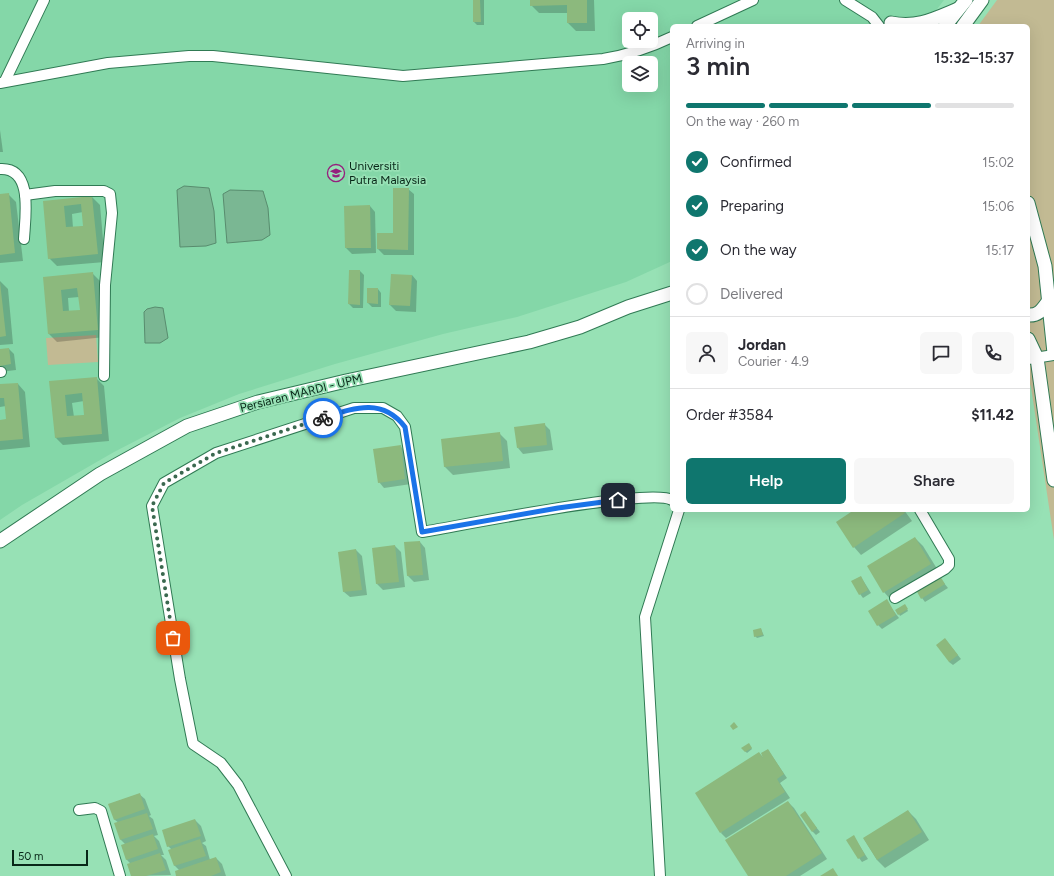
<!DOCTYPE html>
<html lang="en">
<head>
<meta charset="utf-8">
<style>
  :root { --surface:#fff; --page:#f7f7f7; --text:#2b2b33; --muted:#7c7c81; --line:#e1e1e2; --accent:#0f766e }
  body { margin:0; font-family:Figtree,sans-serif; background:var(--page); color:var(--text); height:100vh; display:flex; flex-direction:column; font-size:15px; white-space:nowrap }
  * { box-sizing:border-box; margin:0 }
  p { font-size:13px; color:var(--muted) }
  .icon { flex:none; width:22px; height:22px; fill:none; stroke:currentColor; stroke-width:2; stroke-linecap:round; stroke-linejoin:round }
  .map { position:relative; flex:1; overflow:hidden }
  .sheet { position:absolute; left:670px; top:24px; width:360px; height:488px; display:flex; flex-direction:column; background:var(--surface); border-radius:6px; box-shadow:0 4px 16px #0002 }
  .sheet>* { flex:none }
  .controls { position:absolute; left:622px; top:12px; display:grid; gap:8px }
  .controls a { display:grid; place-items:center; width:36px; height:36px; border-radius:6px; background:var(--surface); box-shadow:0 4px 16px #0002; font-size:20px }
  .scale { position:absolute; left:12px; bottom:10px; width:76px; box-sizing:border-box; padding-left:4px; border:2px solid #082718; border-top:0; font-size:11px; line-height:14px; white-space:nowrap; color:#082718; -webkit-text-stroke:3px #97e1b5; paint-order:stroke }
  .pin { position:absolute; display:grid; place-items:center; width:34px; height:34px; color:#fff; margin:-17px; border-radius:8px; box-shadow:0 2px 6px #0006 }
  .courier { position:absolute; display:grid; place-items:center; width:40px; height:40px; margin:-20px; border:3px solid #1a73e8; border-radius:50%; background:#fff; color:#222; box-shadow:0 1px 5px #0007 }
  .head em { font-style:normal; font-weight:600 }
  .head div { display:flex; flex-direction:column-reverse }
  .head { display:flex; align-items:center; justify-content:space-between; height:68px; padding:0 16px }
  h1 { font-size:26px; font-weight:600; line-height:30px }
  .bar { display:grid; grid-template-columns:repeat(4,1fr); gap:6px 4px; align-content:center; height:48px; padding:0 16px }
  .bar i { height:5px; border-radius:3px; background:var(--line) }
  .bar .on { background:var(--accent) }
  .bar p { grid-column:span 4 }
  .line { display:flex; align-items:center; gap:10px; padding:0 16px; border-top:1px solid var(--line) }
  .line div { flex:1 }
  .round { display:grid; place-items:center; flex:none; width:42px; height:42px; border-radius:6px; background:var(--page) }
  ol { padding:0 16px; list-style:none }
  li { display:flex; align-items:center; gap:12px; height:44px }
  li p { margin-inline-start:auto }
  li .icon { padding:4px; border-radius:50%; background:var(--accent); color:#fff; stroke-width:4 }
  li:last-child { color:var(--muted) }
  li i { width:22px; height:22px; border:2px solid var(--line); border-radius:50% }
  .primary-button { display:flex; gap:8px; margin-top:auto; padding:8px 16px }
  .primary-button a { flex:1; height:46px; border-radius:6px; background:var(--accent); color:#fff; font-size:16px; font-weight:600; line-height:46px; text-align:center }
  .primary-button a+a { background:var(--page); color:var(--text) }
  .map>svg:first-child { display:block }
  .built { fill:#84d7a8; fill-rule:evenodd }
  .green { fill:#c2ba93 }
  .water { fill:#7ab793; stroke:#588c6e }
  .shadow { fill:#0003; fill-rule:evenodd }
  .building { fill:#8cb97d; fill-rule:evenodd }
  .lines { fill:none; stroke-linecap:round; stroke-linejoin:round }
  .minor-casing { stroke:#307a54; stroke-width:12 }
  .tertiary-casing { stroke:#307a54; stroke-width:15 }
  .minor { stroke:#fff; stroke-width:10 }
  .tertiary { stroke:#fff; stroke-width:13 }
  .done { stroke:#3a684f; stroke-width:4; stroke-dasharray:0 7.2 }
  .route { stroke:#1a73e8; stroke-width:5 }
  .labels { text-anchor:middle; dominant-baseline:central; stroke-width:3.5; stroke-linejoin:round; paint-order:stroke }
  .poi-label { font-size:12px; fill:#082718; stroke:#97e1b5; text-anchor:start }
  .street-label { font-size:12px; fill:#082718; stroke:#97e1b5 }
</style>
</head>
<body>
<div class="map">
<svg width="1054" height="876" viewBox="0 0 1054 876">
  <rect width="100%" height="100%" fill="#97e1b5"/>
  <path class="built" d="M0,0h944l-20,26h-252v235l-46,21 -109,35 -74,17 -108,30 -96,30 -59,24 -66,34 -92,53 -22,15zM629,19h22v22h-22zM629,63h22v22h-22z"/>
  <g class="green">
    <path d="M997,0h57v540l-23,-153 -3,-8v-353h-50z"/>
    <path d="M96,335l2,27 -50,3 -2,-27z"/>
  </g>
  <g class="water">
    <path d="M184,186l25,2 5,23 2,32 -10,3 -26,1 -3,-57z"/>
    <path d="M230,190l33,1 5,17 2,27 -8,5 -35,3 -4,-49z"/>
    <path d="M155,307l8,1 5,30 -8,5h-15l-1,-31 3,-3z"/>
  </g>
  <g class="shadow">
    <path d="M474,0h10v25h-7l-3,-3z"/>
    <path d="M531,0h63l1,31h-19l-8,-8v-10h-29l-8,-8z"/>
    <path d="M0,130l3,22h-3z"/>
    <path d="M408,189l6,5v61h-30l-6,-6v-15h16z"/>
    <path d="M8,194l8,8 7,59 -23,2v-68z"/>
    <path d="M92,197l8,8 5,57 -48,4 -8,-8 -5,-56zM83,212l2,14 -12,2 -1,-14z"/>
    <path d="M370,206l5,6 1,41 -24,1 -6,-6z"/>
    <path d="M360,271l4,4 -1,33h-10l-4,-4z"/>
    <path d="M92,273l8,8 5,56 -48,5 -8,-8 -5,-56zM79,297l2,14 -12,1 -1,-14z"/>
    <path d="M412,275l5,6 -1,31 -20,-1 -6,-6z"/>
    <path d="M0,281l8,8 5,55 -13,1z"/>
    <path d="M378,289l3,4v14h-9l-4,-4z"/>
    <path d="M9,349l5,5 2,16 -16,2v-22z"/>
    <path d="M96,378l8,8 5,55 -46,4 -7,-7 -6,-56zM84,401l2,14 -12,2 -2,-14z"/>
    <path d="M18,384l7,8 5,55 -30,3v-29l8,-1 -2,-14 -6,1v-22z"/>
    <path d="M544,424l6,6 3,20 -30,4 -5,-6z"/>
    <path d="M499,433l8,8 3,27 -57,7 -8,-8 -3,-27z"/>
    <path d="M400,446l6,6 5,32 -27,4 -5,-6z"/>
    <path d="M855,510h49l8,11 -51,34 -7,-8z"/>
    <path d="M915,538l8,8 16,26 -48,28 -7,-8z"/>
    <path d="M420,542l5,6 4,32 -15,2 -6,-6 -3,-33z"/>
    <path d="M395,546l6,6 4,35 -22,3 -6,-6z"/>
    <path d="M356,550l6,6 5,39 -17,2 -6,-5z"/>
    <path d="M861,577l10,16 -8,5 -3,-4z"/>
    <path d="M939,577l9,11 -23,14 -3,-4z"/>
    <path d="M886,601l13,17 -17,11 -4,-4z"/>
    <path d="M906,607l2,4 -8,5 -1,-2z"/>
    <path d="M761,629l3,7 -7,2 -2,-2z"/>
    <path d="M945,639l16,20 -8,6 -4,-3z"/>
    <path d="M750,746l2,3 -5,4 -5,-5z"/>
    <path d="M768,750l19,28 -7,5 10,15 -64,40 -5,-5 38,-80 5,5z"/>
    <path d="M139,794l6,5 6,16 -2,1 4,3 5,16 -4,1 5,5 5,14h-3l5,5 5,15 -39,1 -2,-13 -3,-3 -5,-14 3,-2 -4,-4 -2,-17 -4,-3 -5,-16z"/>
    <path d="M788,802l6,6 33,51 -27,17h-51z"/>
    <path d="M908,811l8,8 13,21 -44,28 -8,-8 -13,-21z"/>
    <path d="M805,813l15,19 -4,3 -4,-4z"/>
    <path d="M195,820l6,6 5,15 -4,2 4,3 4,14 6,-2 6,6 4,12h-48l1,-6 -4,-4 -5,-15 2,-1 -4,-4z"/>
    <path d="M854,837l14,22 -6,3 -3,-4z"/>
  </g>
  <g class="building">
    <path d="M473,0h7l1,22h-8z"/>
    <path d="M530,0h57v23h-20v-18l-37,1z"/>
    <path d="M393,188h16l-1,62 -31,-1v-16h16z"/>
    <path d="M9,193l6,60 -15,2v-61z"/>
    <path d="M92,196l6,58 -50,5 -5,-58zM81,204l2,22 -17,1 -2,-21z"/>
    <path d="M370,205l1,43h-26l-1,-42z"/>
    <path d="M349,270h11v35l-12,-1z"/>
    <path d="M93,272l5,58 -50,4 -5,-57zM77,288l3,22 -17,1 -2,-21z"/>
    <path d="M391,274l21,1 -2,31 -21,-1z"/>
    <path d="M0,282l6,54 -6,1z"/>
    <path d="M367,288h11v16l-11,-1z"/>
    <path d="M9,348l2,16 -11,2v-17z"/>
    <path d="M97,377l5,57 -47,4 -6,-57zM82,393l2,22 -17,1 -2,-21z"/>
    <path d="M18,383l5,56 -23,2v-21l6,-1 -2,-21h-4v-14z"/>
    <path d="M545,423l2,22 -30,3 -3,-21z"/>
    <path d="M500,432l3,29 -59,6 -3,-28z"/>
    <path d="M401,445l4,34 -27,4 -5,-34z"/>
    <path d="M854,510h49l2,3 -52,35 -17,-26z"/>
    <path d="M915,537l16,27 -48,29 -16,-27z"/>
    <path d="M420,541l3,34 -16,1 -3,-34z"/>
    <path d="M395,545l4,37 -23,2 -4,-36z"/>
    <path d="M356,549l6,41 -19,2 -5,-40z"/>
    <path d="M861,576l7,14 -9,5 -8,-14z"/>
    <path d="M940,576l5,8 -24,15 -5,-9z"/>
    <path d="M887,599l9,16 -19,11 -9,-15z"/>
    <path d="M905,604l3,5 -10,6 -3,-5z"/>
    <path d="M761,628l2,7 -9,2 -1,-7z"/>
    <path d="M945,638l13,17 -9,7 -13,-17z"/>
    <path d="M734,722l4,5 -5,3 -3,-4z"/>
    <path d="M749,743l3,5 -7,4 -4,-4z"/>
    <path d="M768,749l16,25 -7,5 8,13 -65,41 -25,-40 64,-41 4,6 -2,-5z"/>
    <path d="M140,793l5,16 -31,11 -6,-16z"/>
    <path d="M788,801l34,52 -36,23h-38l-23,-36z"/>
    <path d="M908,810l14,22 -45,28 -14,-22z"/>
    <path d="M805,811l12,17 -5,4 -12,-17z"/>
    <path d="M147,813l6,16 -33,11 -6,-17z"/>
    <path d="M195,819l6,17 -34,11 -5,-17z"/>
    <path d="M153,834l5,15 -32,11 -5,-15z"/>
    <path d="M854,835l11,20 -7,4 -12,-19z"/>
    <path d="M200,839l6,17 -32,10 -6,-16z"/>
    <path d="M160,853l6,17 -20,6h-15l-4,-12z"/>
    <path d="M216,857l5,15 -10,4h-35l-1,-5z"/>
    <path d="M833,868l5,8h-18z"/>
  </g>
  <g class="lines">
    <g class="minor-casing">
      <g id="minor">
        <path d="M845,0l27,17 7,9"/>
        <path d="M697,26l56,-26"/>
        <path d="M5,81l39,-81"/>
        <path d="M0,83l108,-20 81,-7h24l190,20 200,-17c25,-4 46,-11 69,-22"/>
        <path d="M0,169c34,-2 25,49 24,70"/>
        <path d="M25,195l30,-4h49l6,3 2,19 -7,72 -1,91"/>
        <path d="M1028,359l26,-4"/>
        <path d="M0,372h1"/>
        <path d="M895,598l50,-29 4,-4v-6l-29,-49"/>
        <path d="M79,810l16,-2 6,3 19,65"/>
        <path d="M286,876l-48,-91 -17,-22 -28,-19 -13,-65 -28,-173 12,-23 52,-30 138,-45h29l14,8 8,11 17,105c37,-6 228,-45 250,-32"/>
        <path d="M660,876l-15,-259 34,-107"/>
      </g>
    </g>
    <g class="tertiary-casing">
      <g id="tertiary">
        <path d="M891,23c27,5 43,-4 67,-14"/>
        <path d="M945,26l21,-26"/>
        <path d="M963,26l19,-26"/>
        <path d="M1028,203l17,63 9,87"/>
        <path d="M1028,315c10,1 14,-5 19,-12"/>
        <path d="M1028,339l9,19 17,122"/>
        <path d="M0,541l100,-67 87,-48 71,-24 88,-21 183,-39 51,-15 48,-20 44,-14"/>
      </g>
    </g>
    <use href="#minor" class="minor"/>
    <use href="#tertiary" class="tertiary"/>
  </g>
  <g class="lines">
    <path class="done" d="M173,638l-21,-132 12,-23 52,-30 107,-35"/>
    <path class="route" d="M323,418c31,-10 59,-21 82,9l17,105 136,-24 60,-8"/>
  </g>
  <defs>
    <g id="university-ring" transform="scale(0.9)"><circle r="9.5" fill="#97e1b5" stroke="#95207d" stroke-width="1.5"/><path d="M0-5L7-2L0 1L-7-2ZM-4 1L0 2.5L4 1V4Q0 6-4 4Z" fill="#95207d"/></g>
  </defs>
  <g fill-rule="evenodd">
    <use href="#university-ring" x="336" y="173"/>
  </g>
  <g class="labels">
    <g class="poi-label">
      <text x="349" y="166">Universiti<tspan x="349" dy="14">Putra Malaysia</tspan></text>
    </g>
    <g class="street-label">
      <text transform="translate(301 393) rotate(-14)">Persiaran MARDI - UPM</text>
    </g>
  </g>
</svg>
<div class="controls">
<a><svg class="icon" aria-label="locate" viewBox="0 0 24 24"><circle cx="12" cy="12" r="6"/><path d="M12 2v4M12 18v4M2 12h4M18 12h4"/></svg></a>
<a><svg class="icon" aria-label="layers" viewBox="0 0 24 24"><path d="M12 4l9 5-9 5-9-5zM3 14l9 5 9-5"/></svg></a>
</div>
<div class="scale">50 m</div>
<div class="pin" style="left:173px;top:638px;background:#ea580c"><svg class="icon" aria-label="bag" viewBox="0 0 24 24"><path d="M5 8h14l-1 12H6zM9 8a3 3 0 0 1 6 0"/></svg></div>
<div class="pin" style="left:618px;top:500px;background:#1f2937"><svg class="icon" aria-label="home" viewBox="0 0 24 24"><path d="M3 11l9-7 9 7M6 9v11h12V9"/></svg></div>
<div class="courier" style="left:323px;top:418px"><svg class="icon" aria-label="bike" viewBox="0 0 24 24"><circle cx="6" cy="16" r="4"/><circle cx="18" cy="16" r="4"/><path d="M6 16l4-8h5l3 8M10 8l3 8H6M13 5h3"/></svg></div>
<section class="sheet">
<div class="head"><div><h1>3 min</h1><p>Arriving in</p></div><em>15:32–15:37</em></div>
<div class="bar"><i class="on"></i><i class="on"></i><i class="on"></i><i></i><p>On the way · 260 m</p></div>
<ol>
<li><svg class="icon" aria-label="check" viewBox="0 0 24 24"><path d="M5 12l5 5 9-10"/></svg>Confirmed<p>15:02</p></li>
<li><svg class="icon" aria-label="check" viewBox="0 0 24 24"><path d="M5 12l5 5 9-10"/></svg>Preparing<p>15:06</p></li>
<li><svg class="icon" aria-label="check" viewBox="0 0 24 24"><path d="M5 12l5 5 9-10"/></svg>On the way<p>15:17</p></li>
<li><i></i>Delivered</li>
</ol>
<div class="line" style="height:72px"><a class="round"><svg class="icon" aria-label="person" viewBox="0 0 24 24"><circle cx="12" cy="8" r="4"/><path d="M4 21q1-7 8-7t8 7"/></svg></a><div><b>Jordan</b><p>Courier · 4.9</p></div><a class="round"><svg class="icon" aria-label="chat" viewBox="0 0 24 24"><path d="M4 5h16v11H9l-5 4z"/></svg></a><a class="round"><svg class="icon" aria-label="phone" viewBox="0 0 24 24"><path d="M5 4h4l2 5-3 2q2 4 5 5l2-3 5 2v4C11 20 4 13 5 4z"/></svg></a></div>
<div class="line" style="height:52px"><div>Order #3584</div><b>$11.42</b></div>
<div class="primary-button"><a>Help</a><a>Share</a></div>
</section>
</div>
</body>
</html>
